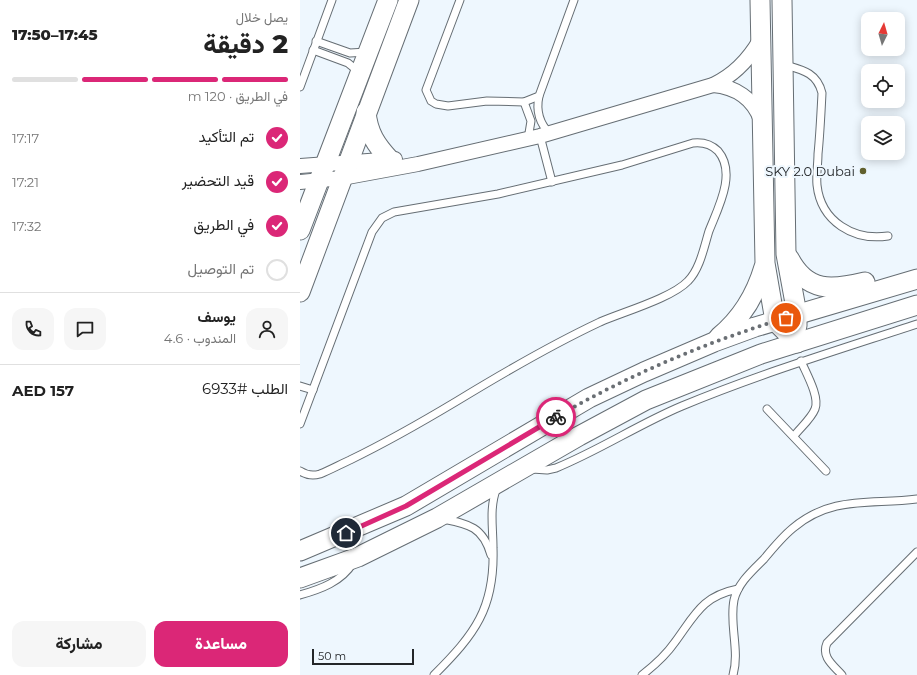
<!DOCTYPE html>
<html lang="ar">
<head>
<meta charset="utf-8">
<style>
  :root { --surface:#fff; --page:#f6f6f6; --text:#222; --muted:#767676; --line:#e0e0e0; --accent:#db2777 }
  body { margin:0; font-family:Montserrat,Vazirmatn,sans-serif; background:var(--page); color:var(--text); direction:rtl; height:100vh; display:flex; flex-direction:column; font-size:15px; white-space:nowrap }
  * { box-sizing:border-box; margin:0 }
  p { font-size:13px; color:var(--muted) }
  .icon { flex:none; width:22px; height:22px; fill:none; stroke:currentColor; stroke-width:2; stroke-linecap:round; stroke-linejoin:round }
  .map { position:relative; flex:1; overflow:hidden; direction:ltr }
  .drawer { display:flex; flex-direction:column; background:var(--surface); width:300px }
  .drawer>* { flex:none }
  .needle { width:26px; rotate:5deg }
  .controls { position:absolute; left:561px; top:12px; display:grid; gap:8px }
  .controls a { display:grid; place-items:center; width:44px; height:44px; border-radius:8px; background:var(--surface); box-shadow:0 2px 10px #0003; font-size:20px }
  .scale { position:absolute; left:12px; bottom:10px; width:102px; box-sizing:border-box; padding-left:4px; border:2px solid #232629; border-top:0; font-size:11px; line-height:14px; white-space:nowrap; color:#232629; -webkit-text-stroke:3px #eef7fe; paint-order:stroke }
  .pin { position:absolute; display:grid; place-items:center; width:34px; height:34px; color:#fff; margin:-17px; border:2px solid #fff; border-radius:50%; box-shadow:0 1px 4px #0007 }
  .courier { position:absolute; display:grid; place-items:center; width:40px; height:40px; margin:-20px; border:3px solid #db2777; border-radius:50%; background:#fff; color:#222; box-shadow:0 1px 5px #0007 }
  .overview em { font-style:normal; font-weight:800 }
  .overview div { display:flex; flex-direction:column-reverse }
  .overview { display:flex; align-items:center; justify-content:space-between; height:68px; padding:0 12px }
  h1 { font-size:26px; font-weight:800; line-height:30px }
  .bar { display:grid; grid-template-columns:repeat(4,1fr); gap:6px 4px; align-content:center; height:48px; padding:0 12px }
  .bar i { height:5px; border-radius:3px; background:var(--line) }
  .bar .on { background:var(--accent) }
  .bar p { grid-column:span 4 }
  .line { display:flex; align-items:center; gap:10px; padding:0 12px; border-top:1px solid var(--line) }
  .line div { flex:1 }
  .round { display:grid; place-items:center; flex:none; width:42px; height:42px; border-radius:12px; background:var(--page) }
  ol { padding:0 12px; list-style:none }
  li { display:flex; align-items:center; gap:12px; height:44px }
  li p { margin-inline-start:auto }
  li .icon { padding:4px; border-radius:50%; background:var(--accent); color:#fff; stroke-width:4 }
  li:last-child { color:var(--muted) }
  li i { width:22px; height:22px; border:2px solid var(--line); border-radius:50% }
  .primary-button { display:flex; gap:8px; margin-top:auto; padding:8px 12px }
  .primary-button a { flex:1; height:46px; border-radius:12px; background:var(--accent); color:#fff; font-size:16px; font-weight:800; line-height:46px; text-align:center }
  .primary-button a+a { background:var(--page); color:var(--text) }
  main { display:flex; flex:1; min-height:0 }
  .map>svg:first-child { display:block }
  .lines { fill:none; stroke-linecap:round; stroke-linejoin:round }
  .lane-casing { stroke:#666e74; stroke-width:9 }
  .street-casing { stroke:#666e74; stroke-width:16 }
  .secondary-casing { stroke:#666e74; stroke-width:21 }
  .lane { stroke:#fff; stroke-width:7 }
  .street { stroke:#fff; stroke-width:14 }
  .secondary { stroke:#fff; stroke-width:19 }
  .done { stroke:#6a6f74; stroke-width:4; stroke-dasharray:0 7.2 }
  .route { stroke:#db2777; stroke-width:5 }
  .poi-dot { fill:#61602d; stroke:#eef7fe; stroke-width:1.5 }
  .labels { text-anchor:middle; dominant-baseline:central; stroke-width:4; stroke-linejoin:round; paint-order:stroke }
  .poi-label { font-size:13px; fill:#232629; stroke:#eef7fe; text-anchor:end }
</style>
</head>
<body>
<main>
<div class="map">
<svg width="617" height="675" viewBox="0 0 617 675">
  <rect width="100%" height="100%" fill="#eef7fe"/>
  <g class="lines">
    <g class="lane-casing">
      <g id="lane">
        <path d="M160,0l-34,90 5,11 5,3 12,2 39,-5 37,1 15,-6 35,-96"/>
        <path d="M16,41l34,12 17,-1"/>
        <path d="M13,50l35,13 11,9"/>
        <path d="M485,65c18,5 32,8 37,28 -1,20 -2,41 -4,61 0,10 -2,21 -1,31 4,37 37,56 71,51"/>
        <path d="M0,87l32,-87"/>
        <path d="M239,96c-3,14 0,27 11,38"/>
        <path d="M224,102l7,19 -3,18"/>
        <path d="M240,136l12,46"/>
        <path d="M0,386l13,4"/>
        <path d="M467,409l59,62"/>
        <path d="M0,424l72,-192 10,-14 12,-6 104,-18 124,-29 71,-22c9,-1 18,1 25,8 19,22 0,57 -9,80 -5,16 -9,38 -21,50 -16,17 -65,31 -88,41 -49,23 -97,51 -143,79 -35,21 -70,41 -107,59 -9,4 -20,10 -30,14 -7,2 -14,1 -20,-3"/>
        <path d="M494,436c6,-8 17,-17 21,-27 5,-12 -9,-36 -14,-48"/>
        <path d="M232,469l15,1 9,-2c44,-18 83,-44 126,-62 77,-32 156,-56 235,-82"/>
        <path d="M143,519c26,5 40,8 48,36"/>
        <path d="M0,595c21,-6 41,-13 53,-32"/>
        <path d="M134,675c41,-41 61,-67 59,-127 0,-22 -4,-40 4,-61"/>
        <path d="M342,675c13,-10 24,-20 33,-33 20,-27 27,-46 63,-53"/>
        <path d="M433,675c7,-24 -4,-51 1,-75 4,-17 18,-29 30,-41 9,-11 18,-22 29,-31 39,-33 78,-23 124,-29"/>
        <path d="M542,675c-9,-10 -21,-18 -15,-32l90,-91"/>
      </g>
    </g>
    <g class="street-casing">
      <g id="street">
        <path d="M413,85c22,2 40,13 48,35"/>
        <path d="M0,166l95,-7"/>
        <path d="M0,182l42,-4 76,-14 122,-28 173,-51c21,-10 35,-24 47,-45"/>
      </g>
    </g>
    <g class="secondary-casing">
      <g id="secondary">
        <path d="M460,0l5,263 10,58 22,22"/>
        <path d="M482,0l4,254 11,60v12"/>
        <path d="M66,112c2,21 10,33 24,48"/>
        <path d="M0,230l88,-230"/>
        <path d="M489,258c18,35 43,32 76,24"/>
        <path d="M0,292l109,-292"/>
        <path d="M419,337c22,-18 37,-43 45,-70"/>
        <path d="M0,551l106,-45 183,-108 55,-26 70,-30 41,-15 162,-48"/>
        <path d="M0,578l58,-21 79,-39 142,-82 67,-36 115,-46 156,-49"/>
      </g>
    </g>
    <use href="#lane" class="lane"/>
    <use href="#street" class="street"/>
    <use href="#secondary" class="secondary"/>
  </g>
  <g class="lines">
    <path class="done" d="M256,417c73,-42 150,-75 230,-99"/>
    <path class="route" d="M46,533l60,-27 150,-89"/>
  </g>
  <circle class="poi-dot" cx="563" cy="171" r="4"/>
  <g class="labels">
    <g class="poi-label">
      <text x="555" y="171">SKY 2.0 Dubai</text>
    </g>
  </g>
</svg>
<div class="controls">
<a><svg class="needle" viewBox="-14 -14 28 28"><path d="M0-13l5 13h-10z" fill="#e53935"/><path d="M0 13l5-13h-10z" fill="#767676"/></svg></a>
<a><svg class="icon" aria-label="locate" viewBox="0 0 24 24"><circle cx="12" cy="12" r="6"/><path d="M12 2v4M12 18v4M2 12h4M18 12h4"/></svg></a>
<a><svg class="icon" aria-label="layers" viewBox="0 0 24 24"><path d="M12 4l9 5-9 5-9-5zM3 14l9 5 9-5"/></svg></a>
</div>
<div class="scale">50 m</div>
<div class="pin" style="left:486px;top:318px;background:#ea580c"><svg class="icon" aria-label="bag" viewBox="0 0 24 24"><path d="M5 8h14l-1 12H6zM9 8a3 3 0 0 1 6 0"/></svg></div>
<div class="pin" style="left:46px;top:533px;background:#1f2937"><svg class="icon" aria-label="home" viewBox="0 0 24 24"><path d="M3 11l9-7 9 7M6 9v11h12V9"/></svg></div>
<div class="courier" style="left:256px;top:417px"><svg class="icon" aria-label="bike" viewBox="0 0 24 24"><circle cx="6" cy="16" r="4"/><circle cx="18" cy="16" r="4"/><path d="M6 16l4-8h5l3 8M10 8l3 8H6M13 5h3"/></svg></div>
</div>
<section class="drawer">
<div class="overview"><div><h1>2 دقيقة</h1><p>يصل خلال</p></div><em>17:45–17:50</em></div>
<div class="bar"><i class="on"></i><i class="on"></i><i class="on"></i><i></i><p>في الطريق · 120 m</p></div>
<ol>
<li><svg class="icon" aria-label="check" viewBox="0 0 24 24"><path d="M5 12l5 5 9-10"/></svg>تم التأكيد<p>17:17</p></li>
<li><svg class="icon" aria-label="check" viewBox="0 0 24 24"><path d="M5 12l5 5 9-10"/></svg>قيد التحضير<p>17:21</p></li>
<li><svg class="icon" aria-label="check" viewBox="0 0 24 24"><path d="M5 12l5 5 9-10"/></svg>في الطريق<p>17:32</p></li>
<li><i></i>تم التوصيل</li>
</ol>
<div class="line" style="height:72px"><a class="round"><svg class="icon" aria-label="person" viewBox="0 0 24 24"><circle cx="12" cy="8" r="4"/><path d="M4 21q1-7 8-7t8 7"/></svg></a><div><b>يوسف</b><p>المندوب · 4.6</p></div><a class="round"><svg class="icon" aria-label="chat" viewBox="0 0 24 24"><path d="M4 5h16v11H9l-5 4z"/></svg></a><a class="round"><svg class="icon" aria-label="phone" viewBox="0 0 24 24"><path d="M5 4h4l2 5-3 2q2 4 5 5l2-3 5 2v4C11 20 4 13 5 4z"/></svg></a></div>
<div class="line" style="height:52px"><div>الطلب #6933</div><b>AED 157</b></div>
<div class="primary-button"><a>مساعدة</a><a>مشاركة</a></div>
</section>
</main>
</body>
</html>
